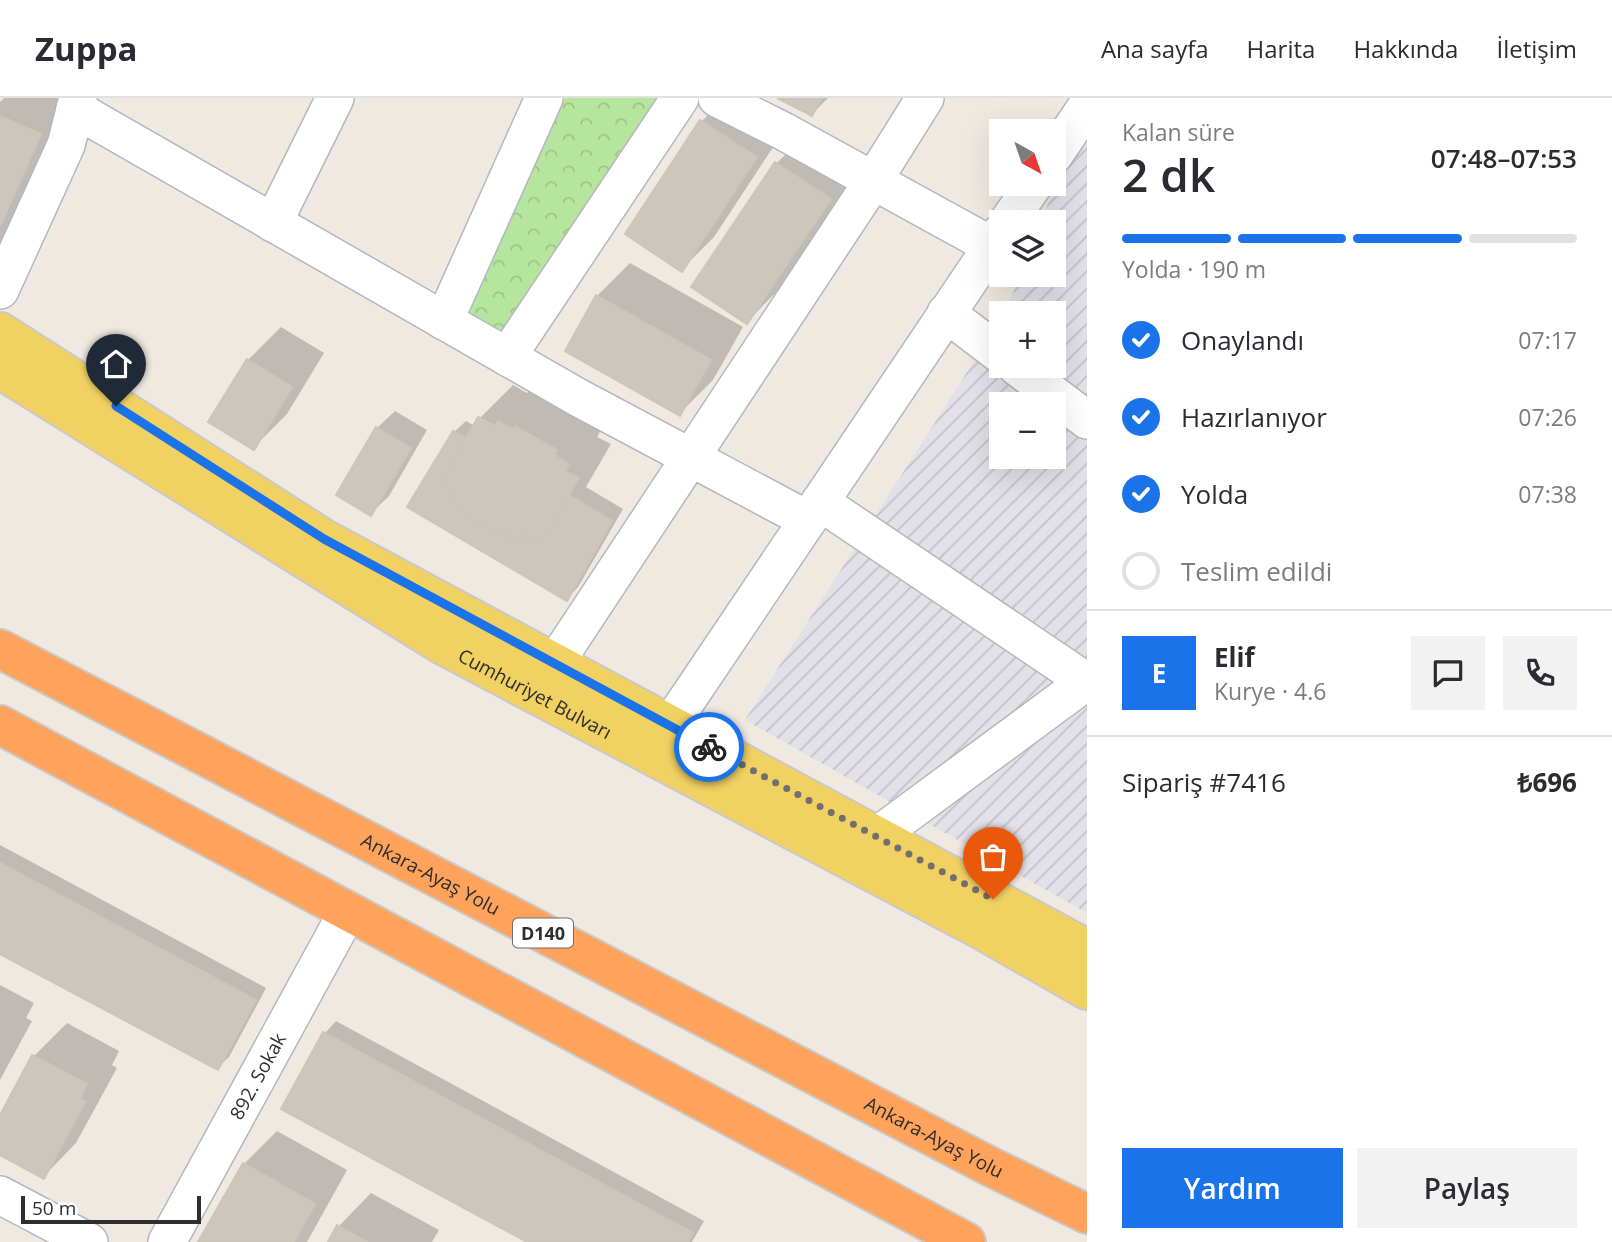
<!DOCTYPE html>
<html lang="tr">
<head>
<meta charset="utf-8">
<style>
  :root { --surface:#fff; --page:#f2f2f3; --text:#2b2b33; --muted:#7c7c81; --line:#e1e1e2; --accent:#1a73e8 }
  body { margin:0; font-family:"Open Sans",sans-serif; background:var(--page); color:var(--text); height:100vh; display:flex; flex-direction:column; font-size:26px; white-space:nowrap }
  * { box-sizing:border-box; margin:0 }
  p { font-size:23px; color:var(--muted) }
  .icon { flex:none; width:38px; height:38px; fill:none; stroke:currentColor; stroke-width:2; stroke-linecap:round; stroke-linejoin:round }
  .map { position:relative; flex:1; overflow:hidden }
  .panel { display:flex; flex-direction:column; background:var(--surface); width:525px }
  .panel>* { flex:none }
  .needle { width:46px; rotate:140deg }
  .buttons { position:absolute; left:989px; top:21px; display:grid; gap:14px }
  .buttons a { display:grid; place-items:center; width:77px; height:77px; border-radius:0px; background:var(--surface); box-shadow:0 7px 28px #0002; font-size:35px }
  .scale { position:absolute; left:21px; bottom:18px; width:180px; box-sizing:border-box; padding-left:7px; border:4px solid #2e2e2e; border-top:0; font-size:19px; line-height:24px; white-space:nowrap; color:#2e2e2e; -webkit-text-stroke:5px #fff; paint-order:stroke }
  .pin { position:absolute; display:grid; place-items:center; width:60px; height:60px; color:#fff; margin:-72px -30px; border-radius:50% 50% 50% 0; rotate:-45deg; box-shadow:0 0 7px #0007 }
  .pin .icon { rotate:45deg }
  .courier { position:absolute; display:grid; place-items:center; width:70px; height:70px; margin:-35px; border:5px solid #1a73e8; border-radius:50%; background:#fff; color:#222; box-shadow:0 2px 9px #0007 }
  .headline em { font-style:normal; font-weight:600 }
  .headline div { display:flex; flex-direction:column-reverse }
  .headline { display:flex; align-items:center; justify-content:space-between; height:119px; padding:0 35px }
  h1 { font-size:46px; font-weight:600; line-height:52px }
  .bar { display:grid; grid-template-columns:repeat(4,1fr); gap:10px 7px; align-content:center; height:84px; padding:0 35px }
  .bar i { height:9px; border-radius:5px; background:var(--line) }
  .bar .selected { background:var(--accent) }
  .bar p { grid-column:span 4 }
  .line { display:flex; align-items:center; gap:18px; padding:0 35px; border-top:2px solid var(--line) }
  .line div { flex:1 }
  .round { display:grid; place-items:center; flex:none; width:74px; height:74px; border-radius:0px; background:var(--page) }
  ol { padding:0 35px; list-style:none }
  li { display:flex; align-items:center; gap:21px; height:77px }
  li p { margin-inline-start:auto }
  li .icon { padding:7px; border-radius:50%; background:var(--accent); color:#fff; stroke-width:4 }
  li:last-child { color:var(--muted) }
  li i { width:38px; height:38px; border:4px solid var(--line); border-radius:50% }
  .cta { display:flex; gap:14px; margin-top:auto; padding:14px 35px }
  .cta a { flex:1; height:80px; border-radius:0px; background:var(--accent); color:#fff; font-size:28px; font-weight:600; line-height:80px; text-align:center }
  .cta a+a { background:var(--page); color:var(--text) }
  header { display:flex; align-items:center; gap:42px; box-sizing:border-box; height:98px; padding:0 35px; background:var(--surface); border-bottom:2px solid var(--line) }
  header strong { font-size:33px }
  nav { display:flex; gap:38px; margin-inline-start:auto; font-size:24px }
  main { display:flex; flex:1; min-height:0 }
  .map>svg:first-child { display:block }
  .industrial { fill:url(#industrial-furrows); fill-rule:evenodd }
  .park { fill:url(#park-crowns) }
  .shadow { fill:#0003 }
  .building { fill:#cbc7bf; stroke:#cbc5ba; stroke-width:2 }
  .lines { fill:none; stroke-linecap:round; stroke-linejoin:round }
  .minor-casing { stroke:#b4b7c1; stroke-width:40 }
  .major-casing { stroke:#c9c9c9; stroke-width:42 }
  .highway-casing { stroke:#c9c9c9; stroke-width:42 }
  .minor { stroke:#fff; stroke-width:37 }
  .major { stroke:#f2d163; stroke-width:38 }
  .highway { stroke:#ffa35c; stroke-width:38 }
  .done { stroke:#726f6d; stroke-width:7; stroke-dasharray:0 12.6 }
  .route { stroke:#1a73e8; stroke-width:9 }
  .labels { text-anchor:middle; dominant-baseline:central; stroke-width:5; stroke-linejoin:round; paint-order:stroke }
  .shield { fill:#fff; stroke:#6d6d6d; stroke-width:2 }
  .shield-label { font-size:18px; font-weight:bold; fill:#2e2e2e }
  .street-label { font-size:19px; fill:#2e2e2e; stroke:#fff }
</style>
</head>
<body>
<header>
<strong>Zuppa</strong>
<nav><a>Ana sayfa</a><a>Harita</a><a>Hakkında</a><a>İletişim</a></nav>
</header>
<main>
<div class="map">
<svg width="1087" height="1144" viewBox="0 0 1087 1144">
  <defs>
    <pattern id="industrial-furrows" width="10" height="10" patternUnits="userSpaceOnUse" patternTransform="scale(1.75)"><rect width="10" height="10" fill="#e3e1e8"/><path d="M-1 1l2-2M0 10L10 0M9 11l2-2" fill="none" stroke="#c3c1c7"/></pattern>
    <pattern id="park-crowns" width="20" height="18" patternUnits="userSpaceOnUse" patternTransform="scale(1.75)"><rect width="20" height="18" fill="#b6e59e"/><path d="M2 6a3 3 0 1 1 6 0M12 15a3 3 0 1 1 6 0" fill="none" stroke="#9dc588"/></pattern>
  </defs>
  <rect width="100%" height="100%" fill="#efe9e1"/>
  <path class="industrial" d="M1087,3v812l-342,-193 256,-401v47h53v-53h-50l17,-38h33v-53h-13zM1001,306h53v53h-53z"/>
  <path class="park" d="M565,0h102l-157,241 -46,-23z"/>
  <g class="shadow">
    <path d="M4,0h63l-49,125 -18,19v-140z"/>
    <path d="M725,0l64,25 -75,114 -33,33 -54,-36 75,-113z"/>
    <path d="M781,0h47l-16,16z"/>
    <path d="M810,32l53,35 -83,123 -33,34 30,-159z"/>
    <path d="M630,165l113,64 -30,53 -33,33 -83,-117z"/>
    <path d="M281,229l43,26 -37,61 -33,33 -6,-87z"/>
    <path d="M513,287l14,8 5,-5 69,42 -4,7 14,7 -25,43 37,22 -45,78 -11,12 -113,-167 12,-11 9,5 5,-8z"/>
    <path d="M395,313l32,19 -38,66 -18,17 6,-85z"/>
    <path d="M0,747l266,143 -37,69 -12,11 -217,-116z"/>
    <path d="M0,887l34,18 -8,15 6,3 -32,59z"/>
    <path d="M336,923l368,200 -12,21h-162l-205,-209z"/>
    <path d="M67,925l52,28 -7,14 5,3 -41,75 -33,34 -43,-23v-35l34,-63z"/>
    <path d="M277,1033l70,39 -40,72h-107l44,-78z"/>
    <path d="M371,1095l68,37 -7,12h-102l8,-15z"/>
  </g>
  <g class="building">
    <path d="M777,0h45l-10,18z"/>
    <path d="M0,18l41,18 -41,92z"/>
    <path d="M700,22l57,37 -75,115 -57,-38z"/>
    <path d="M775,64l56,37 -84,125 -56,-37z"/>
    <path d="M596,197l115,65 -31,56 -115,-65z"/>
    <path d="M247,261l45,28 -38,63 -46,-28z"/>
    <path d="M478,319l17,9 3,-5 15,8 2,-3 42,24 -3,5 15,9 -4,7 14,7 -38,65 -15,-9 -4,8 -13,-8 -3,5 -44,-26 3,-6 -15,-8 3,-6 -14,-8z"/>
    <path d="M376,329l35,21 -40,68 -35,-21z"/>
    <path d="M453,333l13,7 -27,47 14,8 -3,6 15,8 -3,6 44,26 3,-5 13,8 4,-8 15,9 28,-48 43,26 -45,80 -160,-94z"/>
    <path d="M0,765l256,137 -38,70 -218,-116z"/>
    <path d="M323,934l370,201 -5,9h-161l-246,-133z"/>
    <path d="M32,957l55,29 -7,15 5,3 -41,77 -44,-24v-40z"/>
    <path d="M243,1065l72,41 -21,38h-96z"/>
    <path d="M337,1127l30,17h-39z"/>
  </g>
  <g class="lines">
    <g class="minor-casing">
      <g id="minor">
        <path d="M717,0l66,33 209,115"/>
        <path d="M75,11l504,289 229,122"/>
        <path d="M1054,57l33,-49"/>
        <path d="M1008,124l26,-38"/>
        <path d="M273,125l62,-125"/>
        <path d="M0,192l66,-145 12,-47"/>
        <path d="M946,215l55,42"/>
        <path d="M444,223l100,-223"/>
        <path d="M507,259l173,-259"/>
        <path d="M1016,268l71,54"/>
        <path d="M820,404l267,180"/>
        <path d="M555,565l318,-482 52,-83"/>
        <path d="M670,627l331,-492"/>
        <path d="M877,738l210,-155"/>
        <path d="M0,1097l89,47"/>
        <path id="s1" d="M167,1144l181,-331"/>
      </g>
    </g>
    <g class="major-casing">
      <g id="major">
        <path d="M0,234l324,207 763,410"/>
        <path id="s2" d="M0,271l441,275 541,286 105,60"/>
      </g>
    </g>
    <g class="highway-casing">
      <g id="highway">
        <path id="s3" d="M0,551l991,518 96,47"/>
        <path d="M0,627l966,517"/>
      </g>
    </g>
    <use href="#minor" class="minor"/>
    <use href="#major" class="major"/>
    <use href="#highway" class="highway"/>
  </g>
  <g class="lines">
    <path class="done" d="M709,649l284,152"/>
    <path class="route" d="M116,308l208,133 385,208"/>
  </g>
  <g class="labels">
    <rect class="shield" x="513" y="820.5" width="60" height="29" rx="5"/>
    <g class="shield-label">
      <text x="543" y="835">D140</text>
    </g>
    <g class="street-label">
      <text stroke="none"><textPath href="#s2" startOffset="626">Cumhuriyet Bulvarı</textPath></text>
      <text stroke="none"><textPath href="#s3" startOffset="486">Ankara-Ayaş Yolu</textPath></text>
      <text stroke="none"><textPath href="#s1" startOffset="189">892. Sokak</textPath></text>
      <text stroke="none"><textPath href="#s3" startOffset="1054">Ankara-Ayaş Yolu</textPath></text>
    </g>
  </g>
</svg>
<div class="buttons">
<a><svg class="needle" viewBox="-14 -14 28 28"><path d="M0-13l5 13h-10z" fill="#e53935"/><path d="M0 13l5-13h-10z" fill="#7c7c81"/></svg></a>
<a><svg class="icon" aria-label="layers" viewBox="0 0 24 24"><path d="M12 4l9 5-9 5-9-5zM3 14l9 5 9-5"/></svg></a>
<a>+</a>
<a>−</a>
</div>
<div class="scale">50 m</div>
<div class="pin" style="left:993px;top:801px;background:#ea580c"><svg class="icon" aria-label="bag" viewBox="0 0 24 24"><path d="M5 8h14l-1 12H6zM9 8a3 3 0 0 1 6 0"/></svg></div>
<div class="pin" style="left:116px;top:308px;background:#1f2937"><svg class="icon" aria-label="home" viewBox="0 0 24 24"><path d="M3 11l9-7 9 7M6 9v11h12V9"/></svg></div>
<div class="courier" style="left:709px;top:649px"><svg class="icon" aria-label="bike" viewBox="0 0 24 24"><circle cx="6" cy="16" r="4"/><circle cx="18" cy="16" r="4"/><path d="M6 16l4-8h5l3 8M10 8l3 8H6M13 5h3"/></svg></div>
</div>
<section class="panel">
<div class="headline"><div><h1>2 dk</h1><p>Kalan süre</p></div><em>07:48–07:53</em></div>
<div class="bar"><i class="selected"></i><i class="selected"></i><i class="selected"></i><i></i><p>Yolda · 190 m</p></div>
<ol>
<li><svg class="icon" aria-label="check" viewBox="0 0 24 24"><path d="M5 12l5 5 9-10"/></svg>Onaylandı<p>07:17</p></li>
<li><svg class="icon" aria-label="check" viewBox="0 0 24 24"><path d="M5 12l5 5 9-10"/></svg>Hazırlanıyor<p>07:26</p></li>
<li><svg class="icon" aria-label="check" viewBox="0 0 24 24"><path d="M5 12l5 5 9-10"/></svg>Yolda<p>07:38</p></li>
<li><i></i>Teslim edildi</li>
</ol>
<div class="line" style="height:126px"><b class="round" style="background:var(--accent);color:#fff">E</b><div><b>Elif</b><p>Kurye · 4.6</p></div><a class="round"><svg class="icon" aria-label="chat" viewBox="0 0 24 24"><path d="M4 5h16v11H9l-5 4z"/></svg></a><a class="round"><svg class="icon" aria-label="phone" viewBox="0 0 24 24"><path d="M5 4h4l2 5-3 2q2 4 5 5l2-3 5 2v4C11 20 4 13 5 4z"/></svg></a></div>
<div class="line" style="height:91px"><div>Sipariş #7416</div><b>₺696</b></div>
<div class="cta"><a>Yardım</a><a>Paylaş</a></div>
</section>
</main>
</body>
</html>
